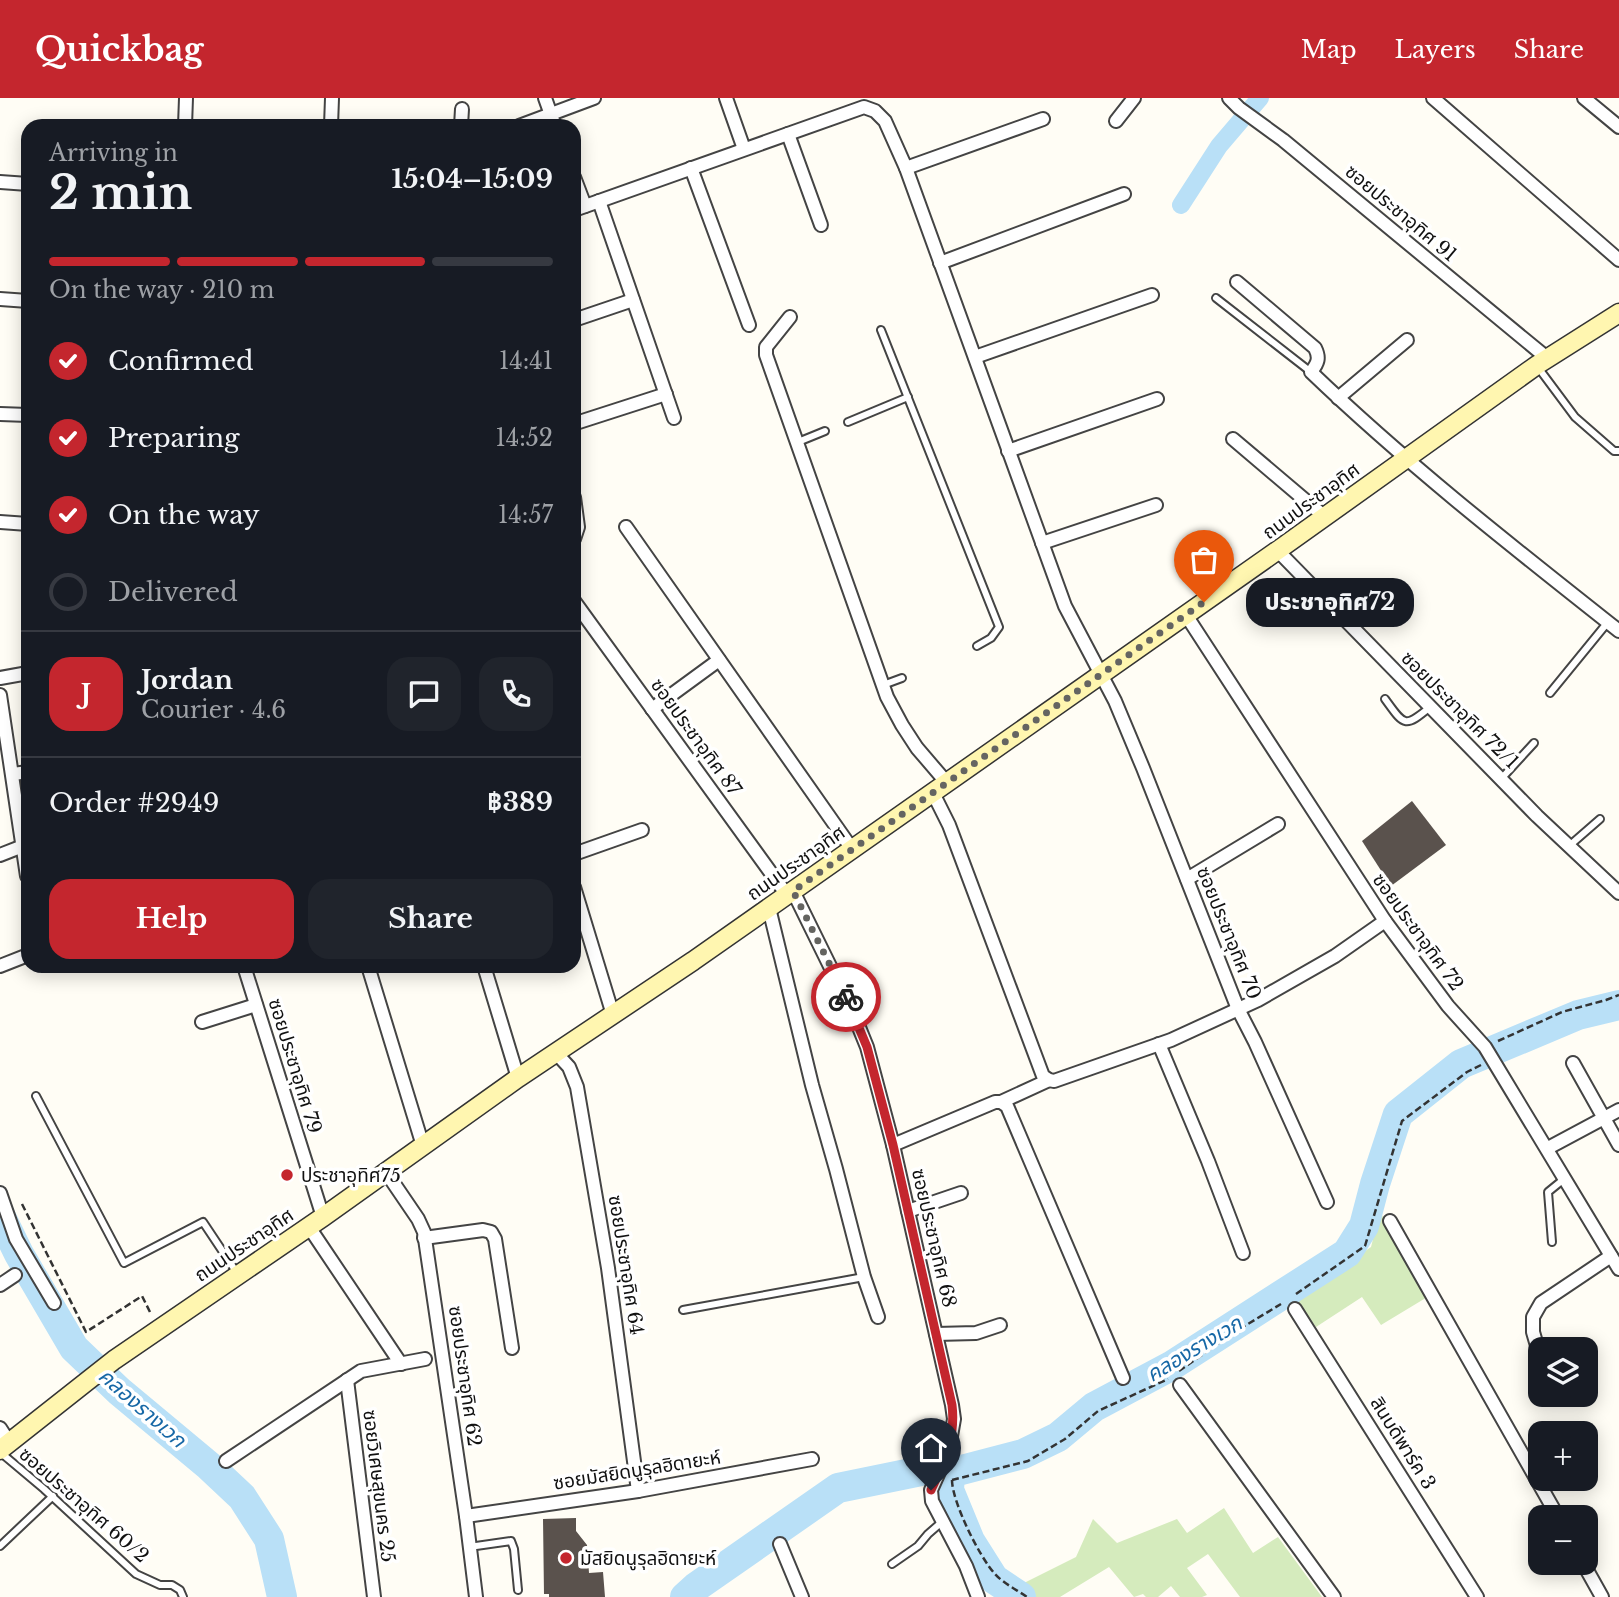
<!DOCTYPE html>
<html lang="en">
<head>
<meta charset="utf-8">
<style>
  :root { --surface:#171b24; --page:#20242c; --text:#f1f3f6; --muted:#9ea1a6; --line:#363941; --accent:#c4262e }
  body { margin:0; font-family:"Libre Baskerville","Noto Sans Thai",serif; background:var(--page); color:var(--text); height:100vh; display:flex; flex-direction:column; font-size:26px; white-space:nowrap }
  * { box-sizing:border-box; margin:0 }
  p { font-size:23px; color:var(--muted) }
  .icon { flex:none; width:38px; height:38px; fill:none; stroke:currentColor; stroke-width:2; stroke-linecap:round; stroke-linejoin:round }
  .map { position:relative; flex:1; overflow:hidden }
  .panel { position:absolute; left:21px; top:21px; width:560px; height:854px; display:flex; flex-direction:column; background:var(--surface); border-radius:21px; box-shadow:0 4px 18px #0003 }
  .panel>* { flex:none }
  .buttons { position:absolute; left:1528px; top:1239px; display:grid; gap:14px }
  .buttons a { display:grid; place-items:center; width:70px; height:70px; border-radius:14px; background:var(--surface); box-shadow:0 4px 18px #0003; font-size:35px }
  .pin { position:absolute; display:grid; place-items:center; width:60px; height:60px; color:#fff; margin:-72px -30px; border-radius:50% 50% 50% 0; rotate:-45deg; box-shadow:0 0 7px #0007 }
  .pin .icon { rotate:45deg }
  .courier { position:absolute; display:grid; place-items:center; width:70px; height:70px; margin:-35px; border:5px solid #c4262e; border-radius:50%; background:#fff; color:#222; box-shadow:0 2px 9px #0007 }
  .bubble { position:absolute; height:49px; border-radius:21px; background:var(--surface); box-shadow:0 4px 18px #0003; font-size:23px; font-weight:800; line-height:49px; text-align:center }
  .headline em { font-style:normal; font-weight:800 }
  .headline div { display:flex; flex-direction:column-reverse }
  .headline { display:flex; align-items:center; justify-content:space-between; height:119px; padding:0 28px }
  h1 { font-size:46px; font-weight:800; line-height:52px }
  .bar { display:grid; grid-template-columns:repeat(4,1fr); gap:10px 7px; align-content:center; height:84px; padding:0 28px }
  .bar i { height:9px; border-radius:5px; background:var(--line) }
  .bar .active { background:var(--accent) }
  .bar p { grid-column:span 4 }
  .line { display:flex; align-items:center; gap:18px; padding:0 28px; border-top:2px solid var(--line) }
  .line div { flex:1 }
  .round { display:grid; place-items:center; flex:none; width:74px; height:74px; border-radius:21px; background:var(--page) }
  ol { padding:0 28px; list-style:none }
  li { display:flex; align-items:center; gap:21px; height:77px }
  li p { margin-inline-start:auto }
  li .icon { padding:7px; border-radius:50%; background:var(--accent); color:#fff; stroke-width:4 }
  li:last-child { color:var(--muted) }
  li i { width:38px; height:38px; border:4px solid var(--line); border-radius:50% }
  .primary-button { display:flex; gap:14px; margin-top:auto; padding:14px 28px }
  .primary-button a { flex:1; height:80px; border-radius:21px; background:var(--accent); color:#fff; font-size:28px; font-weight:800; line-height:80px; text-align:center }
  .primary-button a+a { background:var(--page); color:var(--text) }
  header { display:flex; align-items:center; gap:42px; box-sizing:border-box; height:98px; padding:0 35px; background:var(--accent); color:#fff }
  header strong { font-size:33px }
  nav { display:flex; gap:38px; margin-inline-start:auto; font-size:24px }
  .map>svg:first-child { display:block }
  .green { fill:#d5ebbd }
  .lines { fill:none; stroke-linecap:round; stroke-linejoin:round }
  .canal { stroke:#b9e0f7; stroke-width:18 }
  .river { stroke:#b9e0f7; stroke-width:30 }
  .building { fill:#5a524d }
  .service-casing { stroke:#444; stroke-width:10 }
  .minor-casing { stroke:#444; stroke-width:16 }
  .secondary-casing { stroke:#333; stroke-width:21 }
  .path { stroke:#333; stroke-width:2.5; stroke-dasharray:7 3.5; stroke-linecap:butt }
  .service { stroke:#fff; stroke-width:6 }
  .minor { stroke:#fff; stroke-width:12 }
  .secondary { stroke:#fff6b0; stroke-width:18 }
  .done { stroke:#646461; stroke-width:7; stroke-dasharray:0 12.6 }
  .route { stroke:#c4262e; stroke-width:9 }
  .poi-dot { fill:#c4262e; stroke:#fff; stroke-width:2.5 }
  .labels { text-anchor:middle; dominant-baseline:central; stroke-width:7; stroke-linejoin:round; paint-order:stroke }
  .street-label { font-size:19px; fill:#111; stroke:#fff }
  .poi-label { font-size:19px; fill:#111; stroke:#fff; text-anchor:start }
  .water-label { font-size:21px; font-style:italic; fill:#1768a6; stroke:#fff }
</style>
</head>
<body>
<header>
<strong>Quickbag</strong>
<nav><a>Map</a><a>Layers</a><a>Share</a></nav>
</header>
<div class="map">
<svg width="1619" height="1499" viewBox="0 0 1619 1499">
  <rect width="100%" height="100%" fill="#fffdf5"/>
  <g class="green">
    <path d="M1380,1114l49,84 -48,29 -19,-28 -46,30 -20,-28 75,-52z"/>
    <path d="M1224,1410l29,45 25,-16 44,60h-82l-32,-43 -21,14 20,27 -5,2h-22l-9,-11 -13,11h-12l-3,-3 -9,3 -25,-30 -49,30h-28l-12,-12 56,-28 17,-38 24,24 60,-24 10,14z"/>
  </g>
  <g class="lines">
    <path class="canal" d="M1181,107l38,-59 41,-48"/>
    <g class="river">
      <path d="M0,1117l19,39 55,94 45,43 90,75 33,31 27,42 13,58"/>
      <path d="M950,1375l-1,17 21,51 24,38 27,18"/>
      <path d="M685,1499l11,-10 142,-99 88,-18 24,3 73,-19 35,-17 36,-30 77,-41 176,-113 17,-27 11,-42 23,-70 63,-50 117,-49 41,-10"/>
    </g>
  </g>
  <g class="building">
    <path d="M1412,703l34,44 -55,41 -29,-45z"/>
    <path d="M576,1420v13l11,14 2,28 14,-1 2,25h-56v-3h-5l-1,-75z"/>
  </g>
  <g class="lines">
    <g class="service-casing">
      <g id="service">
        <path d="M1216,200l95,74"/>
        <path d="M881,232l118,297 -8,11 -14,8"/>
        <path d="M1537,268l38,51 39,34h5"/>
        <path d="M848,324l60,-25"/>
        <path d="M798,344l27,-11"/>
        <path d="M883,587l19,-7"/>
        <path d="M1550,595l58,-71"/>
        <path d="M1385,601c19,26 19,30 45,8"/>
        <path d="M1501,681l33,-36"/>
        <path d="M1569,748l31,-27"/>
        <path d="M36,998l88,167 79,-41 34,51"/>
        <path d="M1552,1144l-4,-50 16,-13"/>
        <path d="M683,1212l181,-33"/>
        <path d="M0,1354l44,37 92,85 24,11h12l8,5 3,7"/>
        <path d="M0,1448l53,-50"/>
        <path d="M469,1449l42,-6 3,8 4,41"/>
        <path d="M892,1466l26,-18 10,-12 15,-13"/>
      </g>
    </g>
    <g class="minor-casing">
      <g id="minor">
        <path d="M545,0l10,28"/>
        <path d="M726,0l18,51"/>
        <path d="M1229,0l10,10 44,32 264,218"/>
        <path d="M1433,0l186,162"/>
        <path d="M1584,0l35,29"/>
        <path d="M1116,23l18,-23"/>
        <path d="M185,28l1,-28"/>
        <path d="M331,28l1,-28"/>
        <path d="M461,28l1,-17"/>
        <path d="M519,28l75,-28"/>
        <path d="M788,36l33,91"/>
        <path d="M691,70l58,157"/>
        <path d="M906,70l137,-49"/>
        <path d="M574,79l11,29"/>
        <path d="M0,84l28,2"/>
        <path d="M599,103l75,217"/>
        <path d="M574,112l290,-103 11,4 10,10 21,47 159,438 50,95 28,67 95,241 17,33 72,160"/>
        <path d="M940,165l184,-69"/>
        <path d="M1237,184l78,66c5,10 3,15 -4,24 97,93 203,176 308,259"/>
        <path d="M0,201l28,2"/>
        <path d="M790,219l-24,30v8l121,342 15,28 15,23 30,35"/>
        <path d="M574,222l59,-20"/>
        <path d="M975,259l177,-62"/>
        <path d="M1338,300l69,-58"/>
        <path d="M0,316l28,1"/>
        <path d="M576,325l90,-29"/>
        <path d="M1233,341l92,78"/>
        <path d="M1008,353l149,-52"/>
        <path d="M574,399l4,30 -4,12"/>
        <path d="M0,424l28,2"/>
        <path d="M626,429l226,322"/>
        <path d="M1042,445l114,-38"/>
        <path d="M1278,453l259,265 82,77"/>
        <path d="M574,503l213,294"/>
        <path d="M1186,517l199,306 63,85 37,41 134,222"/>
        <path d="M0,580l28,-5"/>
        <path d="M0,597l27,181"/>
        <path d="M652,611l67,-49"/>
        <path d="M13,676l15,-2"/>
        <path d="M933,695l16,32 94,251 6,4 5,1 117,-41 87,-40 77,-44 50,-35"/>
        <path d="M574,756l68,-24"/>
        <path d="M0,757l23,-9"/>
        <path d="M1187,781l91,-55"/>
        <path d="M574,789l39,128"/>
        <path d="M793,793l61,124 13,32 26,98 59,260 2,14 -4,23 -3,12 -16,36 1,11 34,65 12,31"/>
        <path d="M769,810l43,177 24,84 28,108 14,40"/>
        <path d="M0,868l28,-11"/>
        <path d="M244,868l79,251"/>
        <path d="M368,868l55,180"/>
        <path d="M484,868l34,112"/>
        <path d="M202,924l54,-17"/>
        <path d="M1159,946l49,117 35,92"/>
        <path d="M556,955l13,14 8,20 31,181 30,223"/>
        <path d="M1573,965l46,82"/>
        <path d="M1001,1004l48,-22"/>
        <path d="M893,1047l102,-43h6l6,4 116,272"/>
        <path d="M1548,1050l71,-38"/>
        <path d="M386,1074l32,47 6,13 42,284 10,81"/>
        <path d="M0,1095l16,46 38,64"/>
        <path d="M908,1113l53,-18"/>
        <path d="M1390,1123l168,296"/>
        <path d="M309,1129l92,137"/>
        <path d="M424,1140l59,-8 8,2 4,7 17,109"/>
        <path d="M0,1187l15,-10"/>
        <path d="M1295,1211l182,288"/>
        <path d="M936,1236l40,-1 24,-8"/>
        <path d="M1540,1258l-7,-24v-15l8,-14 70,-47"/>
        <path d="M347,1282l27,217"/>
        <path d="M1180,1287l154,212"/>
        <path d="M0,1330l9,14"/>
        <path d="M226,1363l135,-90 64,-12"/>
        <path d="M466,1418l172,-25 174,-32"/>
        <path d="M780,1446l22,53"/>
        <path d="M1583,1465l19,34"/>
      </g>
    </g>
    <g class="secondary-casing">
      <path id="secondary" d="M0,1352l114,-90 209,-143 195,-139 175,-117 588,-413 256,-183 82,-52"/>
    </g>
    <g class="path">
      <path d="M1498,943l64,-29 44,-12 13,-5"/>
      <path d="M22,1106l64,128 56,-36 9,18"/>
      <path d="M1296,1196l69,-48 37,-125 65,-49 14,-7"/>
      <path d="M1179,1273l54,-38 48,-29"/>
      <path d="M952,1382l76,-19 37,-22 33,-28 70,-32"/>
      <path d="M952,1382c0,22 28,78 43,94 8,9 22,16 32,23"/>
    </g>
    <use href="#service" class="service"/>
    <use href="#minor" class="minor"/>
    <use href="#secondary" class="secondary"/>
  </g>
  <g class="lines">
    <path class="done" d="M846,899l-53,-106 411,-289"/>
    <path class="route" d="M846,899l21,50 26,98 59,260c4,32 -8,57 -21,85"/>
  </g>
  <g class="poi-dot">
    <circle cx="287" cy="1077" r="7"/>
    <circle cx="566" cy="1460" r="7"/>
  </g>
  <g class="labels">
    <g class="street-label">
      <text transform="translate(1401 115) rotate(40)">ซอยประชาอุทิศ 91</text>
      <text transform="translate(1311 403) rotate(-36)">ถนนประชาอุทิศ</text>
      <text transform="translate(1460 612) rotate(45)">ซอยประชาอุทิศ 72/1</text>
      <text transform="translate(696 639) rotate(54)">ซอยประชาอุทิศ 87</text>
      <text transform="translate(796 765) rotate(-35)">ถนนประชาอุทิศ</text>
      <text transform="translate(1418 834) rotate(54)">ซอยประชาอุทิศ 72</text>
      <text transform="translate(1229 835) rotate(68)">ซอยประชาอุทิศ 70</text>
      <text transform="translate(295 968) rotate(73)">ซอยประชาอุทิศ 79</text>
      <text transform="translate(934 1140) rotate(77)">ซอยประชาอุทิศ 68</text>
      <text transform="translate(244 1147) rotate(-34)">ถนนประชาอุทิศ</text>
      <text transform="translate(626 1167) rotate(81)">ซอยประชาอุทิศ 64</text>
      <text transform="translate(465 1278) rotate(82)">ซอยประชาอุทิศ 62</text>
      <text transform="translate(1403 1345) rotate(58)">สินบดีพาร์ค 3</text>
      <text transform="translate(637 1372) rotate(-9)">ซอยมัสยิดนูรุลฮิดายะห์</text>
      <text transform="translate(379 1388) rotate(83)">ซอยวิเศษสุขนคร 25</text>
      <text transform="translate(84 1407) rotate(41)">ซอยประชาอุทิศ 60/2</text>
    </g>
    <g class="poi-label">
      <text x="301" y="1077">ประชาอุทิศ75</text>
      <text x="580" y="1460">มัสยิดนูรุลฮิดายะห์</text>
    </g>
    <g class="water-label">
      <text transform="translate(1194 1251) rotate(-31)">คลองรางเวก</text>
      <text transform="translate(142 1310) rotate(41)">คลองรางเวก</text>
    </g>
  </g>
</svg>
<div class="buttons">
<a><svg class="icon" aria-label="layers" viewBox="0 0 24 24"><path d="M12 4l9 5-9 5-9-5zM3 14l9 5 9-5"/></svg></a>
<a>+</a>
<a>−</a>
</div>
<div class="pin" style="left:1204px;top:504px;background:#ea580c"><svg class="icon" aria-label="bag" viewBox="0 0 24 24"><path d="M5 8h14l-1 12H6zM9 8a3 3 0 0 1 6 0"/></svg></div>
<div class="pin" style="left:931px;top:1392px;background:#1f2937"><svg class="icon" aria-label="home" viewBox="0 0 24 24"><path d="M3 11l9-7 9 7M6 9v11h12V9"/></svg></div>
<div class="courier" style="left:846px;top:899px"><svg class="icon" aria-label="bike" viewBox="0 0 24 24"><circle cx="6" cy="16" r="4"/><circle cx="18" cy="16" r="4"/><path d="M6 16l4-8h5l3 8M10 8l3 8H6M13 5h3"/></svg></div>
<div class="bubble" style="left:1246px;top:480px;width:168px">ประชาอุทิศ72</div>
<section class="panel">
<div class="headline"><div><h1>2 min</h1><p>Arriving in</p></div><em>15:04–15:09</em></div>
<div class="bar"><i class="active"></i><i class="active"></i><i class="active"></i><i></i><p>On the way · 210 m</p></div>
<ol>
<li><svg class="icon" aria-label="check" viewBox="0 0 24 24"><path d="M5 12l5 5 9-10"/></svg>Confirmed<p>14:41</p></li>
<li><svg class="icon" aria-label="check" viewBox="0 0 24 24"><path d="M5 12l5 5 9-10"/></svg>Preparing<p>14:52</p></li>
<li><svg class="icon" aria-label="check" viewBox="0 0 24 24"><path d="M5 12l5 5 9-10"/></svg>On the way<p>14:57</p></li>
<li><i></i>Delivered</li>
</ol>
<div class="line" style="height:126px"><b class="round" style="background:var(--accent);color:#fff">J</b><div><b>Jordan</b><p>Courier · 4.6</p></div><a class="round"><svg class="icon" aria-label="chat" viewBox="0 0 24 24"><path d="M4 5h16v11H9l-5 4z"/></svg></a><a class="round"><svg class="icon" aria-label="phone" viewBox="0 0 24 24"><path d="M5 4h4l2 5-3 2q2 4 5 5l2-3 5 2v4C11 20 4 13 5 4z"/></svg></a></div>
<div class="line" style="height:91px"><div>Order #2949</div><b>฿389</b></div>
<div class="primary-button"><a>Help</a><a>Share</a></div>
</section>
</div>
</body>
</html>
